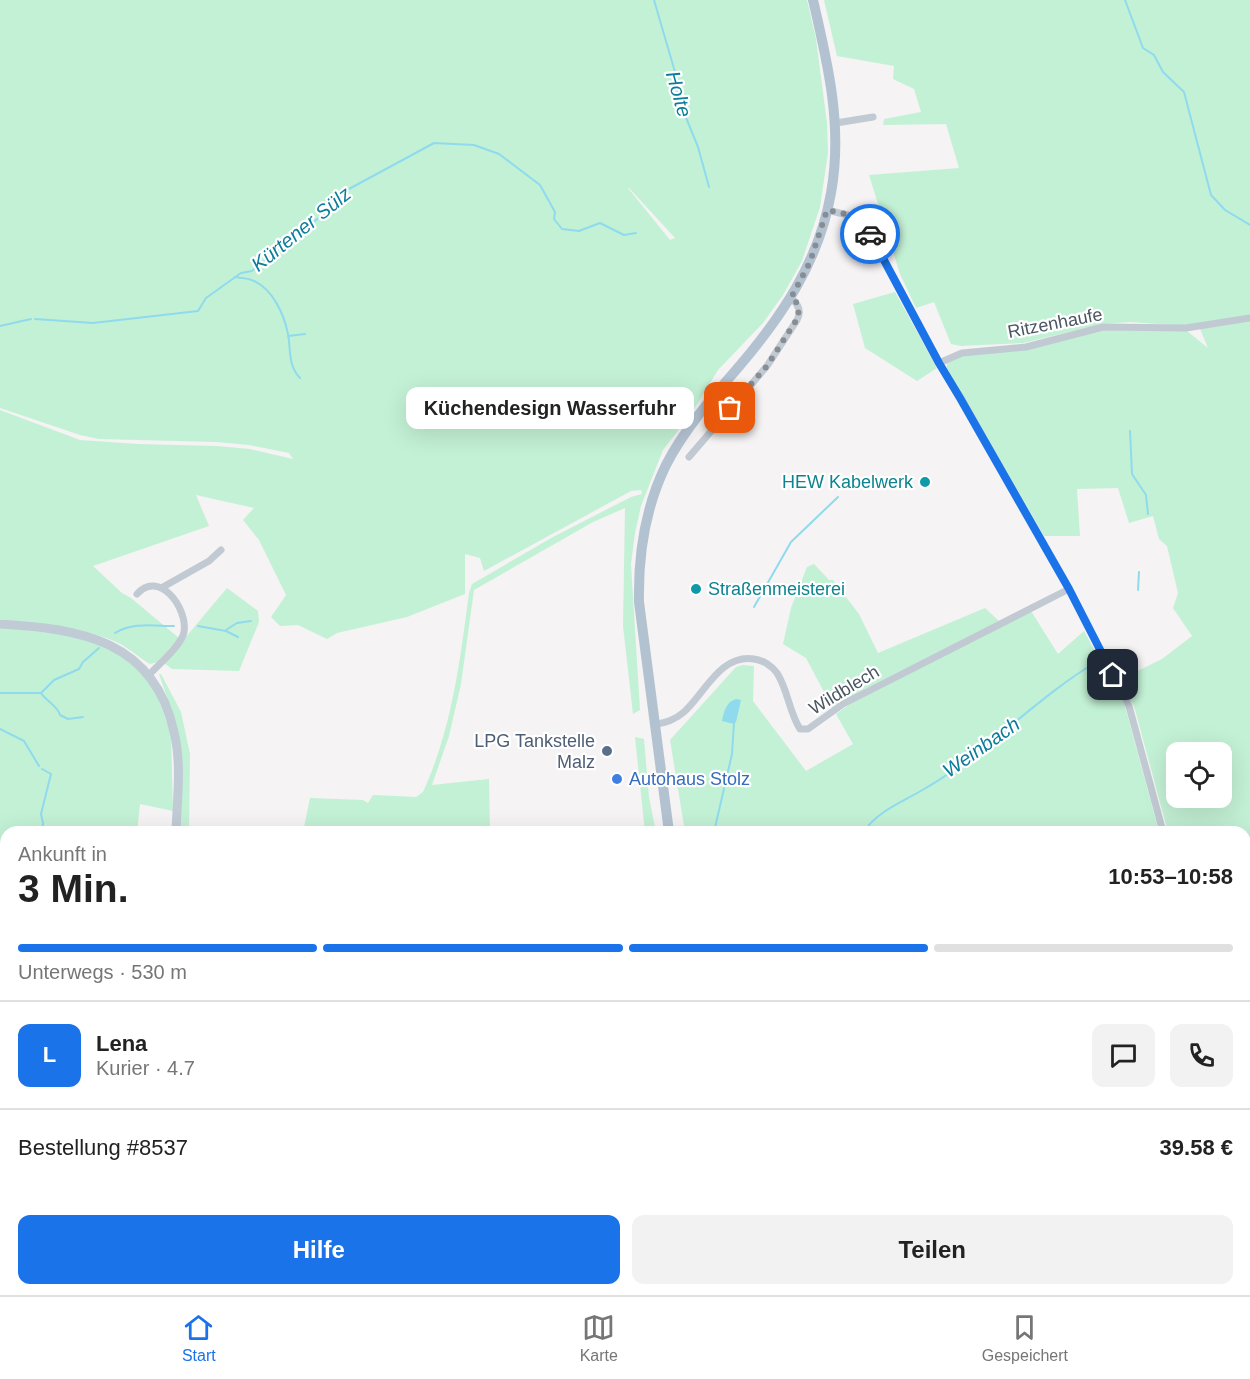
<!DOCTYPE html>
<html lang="de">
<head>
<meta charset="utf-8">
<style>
  :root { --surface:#fff; --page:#f2f2f2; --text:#222; --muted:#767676; --line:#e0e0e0; --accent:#1a73e8 }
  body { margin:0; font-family:Arial,sans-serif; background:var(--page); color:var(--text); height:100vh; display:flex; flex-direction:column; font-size:22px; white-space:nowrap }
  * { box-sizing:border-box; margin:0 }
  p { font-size:20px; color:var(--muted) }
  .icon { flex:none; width:33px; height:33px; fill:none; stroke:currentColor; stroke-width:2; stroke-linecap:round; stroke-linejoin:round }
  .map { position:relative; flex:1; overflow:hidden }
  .details { position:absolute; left:0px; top:826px; width:1251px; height:470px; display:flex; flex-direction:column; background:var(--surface); border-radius:18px 18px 0 0; box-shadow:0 6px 24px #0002 }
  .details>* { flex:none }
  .buttons { position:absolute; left:1166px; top:742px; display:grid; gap:12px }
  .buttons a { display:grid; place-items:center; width:66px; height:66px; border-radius:12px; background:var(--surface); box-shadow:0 6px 24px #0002; font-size:30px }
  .pin { position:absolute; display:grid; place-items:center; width:51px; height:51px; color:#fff; margin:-26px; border-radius:12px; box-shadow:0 3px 9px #0006 }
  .courier { position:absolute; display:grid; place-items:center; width:60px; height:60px; margin:-30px; border:4px solid #1a73e8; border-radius:50%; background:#fff; color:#222; box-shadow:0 2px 8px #0007 }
  .bubble { position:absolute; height:42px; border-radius:12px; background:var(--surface); box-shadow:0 6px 24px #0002; font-size:20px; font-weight:700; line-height:42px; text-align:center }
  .summary em { font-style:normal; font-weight:700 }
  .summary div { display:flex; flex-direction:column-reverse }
  .summary { display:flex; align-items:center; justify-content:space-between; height:102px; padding:0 18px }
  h1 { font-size:39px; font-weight:700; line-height:45px }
  .bar { display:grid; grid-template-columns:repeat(4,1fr); gap:9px 6px; align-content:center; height:72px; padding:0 18px }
  .bar i { height:8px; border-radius:4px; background:var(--line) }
  .bar .on { background:var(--accent) }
  .bar p { grid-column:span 4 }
  .line { display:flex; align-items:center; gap:15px; padding:0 18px; border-top:2px solid var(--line) }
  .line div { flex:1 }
  .round { display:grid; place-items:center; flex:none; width:63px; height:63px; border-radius:12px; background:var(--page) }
  .button { display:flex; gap:12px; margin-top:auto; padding:12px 18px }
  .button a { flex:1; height:69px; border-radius:12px; background:var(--accent); color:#fff; font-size:24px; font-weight:700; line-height:69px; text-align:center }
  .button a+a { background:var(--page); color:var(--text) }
  .dock { display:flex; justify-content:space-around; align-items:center; height:84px; border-top:2px solid var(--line); background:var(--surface); font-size:16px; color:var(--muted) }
  .dock a { display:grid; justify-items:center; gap:3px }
  .dock .on { color:var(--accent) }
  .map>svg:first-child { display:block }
  .green { fill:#c3f1d5; fill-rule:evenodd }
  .water { fill:#90daee }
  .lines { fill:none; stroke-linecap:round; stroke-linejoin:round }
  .stream { stroke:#90daee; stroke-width:2 }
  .minor { stroke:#c1cad2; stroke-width:7 }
  .secondary { stroke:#c1cbd6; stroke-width:9 }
  .primary { stroke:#b3c2d1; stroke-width:10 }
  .done { stroke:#868d94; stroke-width:6; stroke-dasharray:0 10.8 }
  .route { stroke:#1a73e8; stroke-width:8 }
  .culture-dot { fill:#0f9aa8; stroke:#fff; stroke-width:2 }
  .service-dot { fill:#5c6f8a; stroke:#fff; stroke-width:2 }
  .shop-dot { fill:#3f7fe0; stroke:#fff; stroke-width:2 }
  .labels { text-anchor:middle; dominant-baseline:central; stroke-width:4.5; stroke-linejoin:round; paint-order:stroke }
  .street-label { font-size:18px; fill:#4a5661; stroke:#fff }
  .culture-label { font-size:18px; fill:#0d838f; stroke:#fff; text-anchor:end }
  .service-label { font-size:18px; fill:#4e5e75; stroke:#fff; text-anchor:end }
  .shop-label { font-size:18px; fill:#366cbe; stroke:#fff; text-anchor:start }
  .water-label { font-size:20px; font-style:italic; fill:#0c7c9b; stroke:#fff }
</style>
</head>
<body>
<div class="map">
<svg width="1250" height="1295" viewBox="0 0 1250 1295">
  <rect width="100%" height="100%" fill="#f5f3f3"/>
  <g class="green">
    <path d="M0,0h807l9,39 11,84 1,30 -8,54 -18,54 -19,34 -20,28 -45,47 -27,44 -28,36 -22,56 -6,27 -4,31 9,146 -7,4 -10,-88 2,-118 -32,14 -119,68 -13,94 -12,52 -17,49 57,-6 1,53h-187l7,-34 53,2 5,3 5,-8 43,2 7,-5c29,-63 37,-131 46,-199l3,-9 81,-47 78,-40 11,-3 -1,-4 -10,1 -147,80 -4,-13 -15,-4v40l-58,23 -70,16 -10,6 -29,-14 -18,1 -9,-9 15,-22 -27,-55 -16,-20 11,-12 -58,-13 13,31 -116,40 29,27 9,5 48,40 -21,24 -8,2c-12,-7 -23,-18 -36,-23 -36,-15 -75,-17 -114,-22v-209l80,30 58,4 78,2 34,3 43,10 -4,-6 -40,-8 -33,-3 -117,-3 -19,-4 -80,-27zM628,188h1l46,50 -5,2z"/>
    <path d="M824,0h426v1098l-5,-7v-259h-77l-34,-126 -15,-26 43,-21 30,-23 -19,-28 5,-15 -11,-47 -8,-7 -6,-23 -24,7 -11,-35 -41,1 3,47h-36l-97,-168v-6l16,-6 63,-8 77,-18 84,1 21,17 -10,-24 -13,2 -55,-4 -27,2 -80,19 -62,3 -10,-2 -17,-42 -18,6 -16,-34 -31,-99 90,-7 -13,-44 -63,1 1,-6 37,-7 -7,-23 -21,-10 1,-13 -57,-10zM1176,753h45v45h-45z"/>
    <path d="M895,292l42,76 -20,13 -52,-33 -12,-44z"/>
    <path d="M814,564l15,16h4l26,34 19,39 107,-45 14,13 -140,71 -26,17 -27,-51 -23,-14 8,-36 16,-41z"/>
    <path d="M227,588l31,23 1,11 -20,49 -67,-2 -8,-6z"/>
    <path d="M1031,611l27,43 26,-23 41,75 34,126h-474l-15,-92 66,-73 7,-2 11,1 -1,35 53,70 47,-27 -17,-30 14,-10z"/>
    <path d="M0,627l81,10 42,17 30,32 18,46 2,79 -33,-7 -3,28h-131v458h158l-8,1 -1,4h-155z"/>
    <path d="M159,674h2l20,38 9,42 -1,78h-9l-9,-123z"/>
    <path d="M635,737l9,2 5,58 7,35h-11z"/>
    <path d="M1245,1286l1,9h-239l4,-5h234z"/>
    <path d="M244,1290h58l-29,4z"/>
    <path d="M395,1290h214l64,5h-316z"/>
    <path d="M858,1290h143l-4,5h-135z"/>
  </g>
  <path class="water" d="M736,699l5,1 -5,22 -2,2 -12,-3c2,-10 4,-19 14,-22z"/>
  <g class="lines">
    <g class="stream">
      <path d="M654,0l21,72 3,26 20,49 11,40"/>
      <path d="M1125,0l18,48 11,7 9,17 21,20 27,103 14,15 25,15"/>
      <path d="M235,277c6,1 14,1 19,4 19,9 30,33 34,53 3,17 0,32 12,44"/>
      <path d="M35,319l58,4 105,-12 8,-13 35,-25 11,-2 74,-59 10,-16 98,-53 40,2 25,9 41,31 15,27 -1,7 8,10 17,2 21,-8 24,12 12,-2"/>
      <path d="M0,326l31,-7"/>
      <path d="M288,336l17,-2"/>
      <path d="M1130,431l2,43 14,21 2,19"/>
      <path d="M1138,590l1,-18"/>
      <path d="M754,607l37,-65 47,-45"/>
      <path d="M198,626l28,5 12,6"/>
      <path d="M226,630l11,-7 14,-2"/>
      <path d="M115,633c18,-11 38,-7 59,-7"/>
      <path d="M1110,654l13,-4"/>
      <path d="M0,693h41c5,8 17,13 19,22l8,4 15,-2"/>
      <path d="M41,693l13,-13 25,-11 4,-7 16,-14"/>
      <path d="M0,729l24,12 15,25"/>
      <path d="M42,769l9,5 -10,40 2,9 -1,9"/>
      <path d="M714,832l18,-78 2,-32"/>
      <path d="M864,832c11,-19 36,-29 55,-40 65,-36 116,-94 179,-131"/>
      <path d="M87,1290v5"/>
      <path d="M525,1290l12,5"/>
      <path d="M384,1295l44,-5"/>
      <path d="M1003,1295l5,-5"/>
    </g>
    <g class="minor">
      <path d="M836,123l37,-6"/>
      <path d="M827,210l29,7 11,11 72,135 22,35 108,191 60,117 34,126"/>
      <path d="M939,363l23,-10 64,-6 77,-20 83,1 64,-10"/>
      <path d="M689,457l78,-91 30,-46c5,-9 1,-16 -6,-22"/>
      <path d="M163,587l46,-26 12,-11"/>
      <path d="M137,594c22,-25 51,14 47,38 -2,13 -26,33 -35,43"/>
      <path d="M654,725c12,-3 21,-5 30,-13 21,-19 36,-58 70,-53 9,1 18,7 23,14 11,17 12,39 23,56h8l35,-25 226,-115"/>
      <path d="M1245,1092l5,7"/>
      <path d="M196,1295l4,-5"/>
    </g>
    <g class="secondary">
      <path d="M0,624c81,5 154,16 174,108 8,32 3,68 2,100"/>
      <path d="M231,1290l9,5"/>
      <path d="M653,1290l77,4 29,-4"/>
      <path d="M324,1295l49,-5"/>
    </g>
    <g class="primary">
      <path d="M669,832l-30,-230c-1,-48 6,-94 27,-137 18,-35 44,-65 70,-95 45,-52 83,-108 95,-177 12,-66 -3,-129 -18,-193"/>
      <path d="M764,1290l3,5"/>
    </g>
  </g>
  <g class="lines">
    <path class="done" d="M730,408l37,-42 32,-50 -2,-13 -6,-5 19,-36 17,-52c21,5 32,4 43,24"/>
    <path class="route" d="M870,234l69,129 21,35 109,191 44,86"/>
  </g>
  <g class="culture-dot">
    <circle cx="925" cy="482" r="6"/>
    <circle cx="696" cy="589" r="6"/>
  </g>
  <circle class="service-dot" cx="607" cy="751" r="6"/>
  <circle class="shop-dot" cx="617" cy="779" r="6"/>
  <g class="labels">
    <g class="street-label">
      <text transform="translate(1055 323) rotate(-11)">Ritzenhaufe</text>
      <text transform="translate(844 690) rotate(-31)">Wildblech</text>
    </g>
    <g class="culture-label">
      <text x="913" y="482">HEW Kabelwerk</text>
      <text x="708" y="589" text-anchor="start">Straßenmeisterei</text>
    </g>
    <g class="service-label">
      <text x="595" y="741">LPG Tankstelle<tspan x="595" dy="21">Malz</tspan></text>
    </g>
    <g class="shop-label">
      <text x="629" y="779">Autohaus Stolz</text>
    </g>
    <g class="water-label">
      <text transform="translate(679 94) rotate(74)">Holte</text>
      <text transform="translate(301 229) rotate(-39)">Kürtener Sülz</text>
      <text transform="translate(981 747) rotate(-35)">Weinbach</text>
    </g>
  </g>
</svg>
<div class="buttons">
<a><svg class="icon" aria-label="locate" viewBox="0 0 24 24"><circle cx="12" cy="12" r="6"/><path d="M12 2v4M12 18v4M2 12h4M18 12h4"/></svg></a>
</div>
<div class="pin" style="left:730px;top:408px;background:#ea580c"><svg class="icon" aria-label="bag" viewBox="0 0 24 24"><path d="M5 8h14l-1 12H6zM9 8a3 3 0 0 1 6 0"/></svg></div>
<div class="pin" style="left:1113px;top:675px;background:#1f2937"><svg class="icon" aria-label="home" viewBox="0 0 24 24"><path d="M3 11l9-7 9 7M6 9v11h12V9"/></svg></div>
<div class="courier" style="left:870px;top:234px"><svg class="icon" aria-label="car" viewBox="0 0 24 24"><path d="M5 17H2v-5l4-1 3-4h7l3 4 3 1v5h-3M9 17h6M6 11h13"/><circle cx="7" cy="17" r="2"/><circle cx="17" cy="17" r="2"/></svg></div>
<div class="bubble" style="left:406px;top:387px;width:288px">Küchendesign Wasserfuhr</div>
<section class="details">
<div class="summary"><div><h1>3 Min.</h1><p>Ankunft in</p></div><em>10:53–10:58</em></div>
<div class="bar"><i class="on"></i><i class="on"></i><i class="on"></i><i></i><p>Unterwegs · 530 m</p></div>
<div class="line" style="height:108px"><b class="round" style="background:var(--accent);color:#fff">L</b><div><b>Lena</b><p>Kurier · 4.7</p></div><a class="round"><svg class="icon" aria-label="chat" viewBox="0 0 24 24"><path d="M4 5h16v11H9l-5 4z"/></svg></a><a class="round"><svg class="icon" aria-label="phone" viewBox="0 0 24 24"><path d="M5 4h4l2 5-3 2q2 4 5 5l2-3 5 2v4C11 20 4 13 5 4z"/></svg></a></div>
<div class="line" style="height:78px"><div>Bestellung #8537</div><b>39.58 €</b></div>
<div class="button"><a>Hilfe</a><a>Teilen</a></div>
</section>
</div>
<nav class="dock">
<a class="on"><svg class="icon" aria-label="home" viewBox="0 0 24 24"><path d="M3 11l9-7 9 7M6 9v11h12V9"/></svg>Start</a>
<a><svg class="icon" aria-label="map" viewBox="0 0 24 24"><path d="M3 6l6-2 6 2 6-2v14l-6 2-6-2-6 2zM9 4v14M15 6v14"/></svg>Karte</a>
<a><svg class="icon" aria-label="saved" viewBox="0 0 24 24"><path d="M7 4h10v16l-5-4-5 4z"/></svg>Gespeichert</a>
</nav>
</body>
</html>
